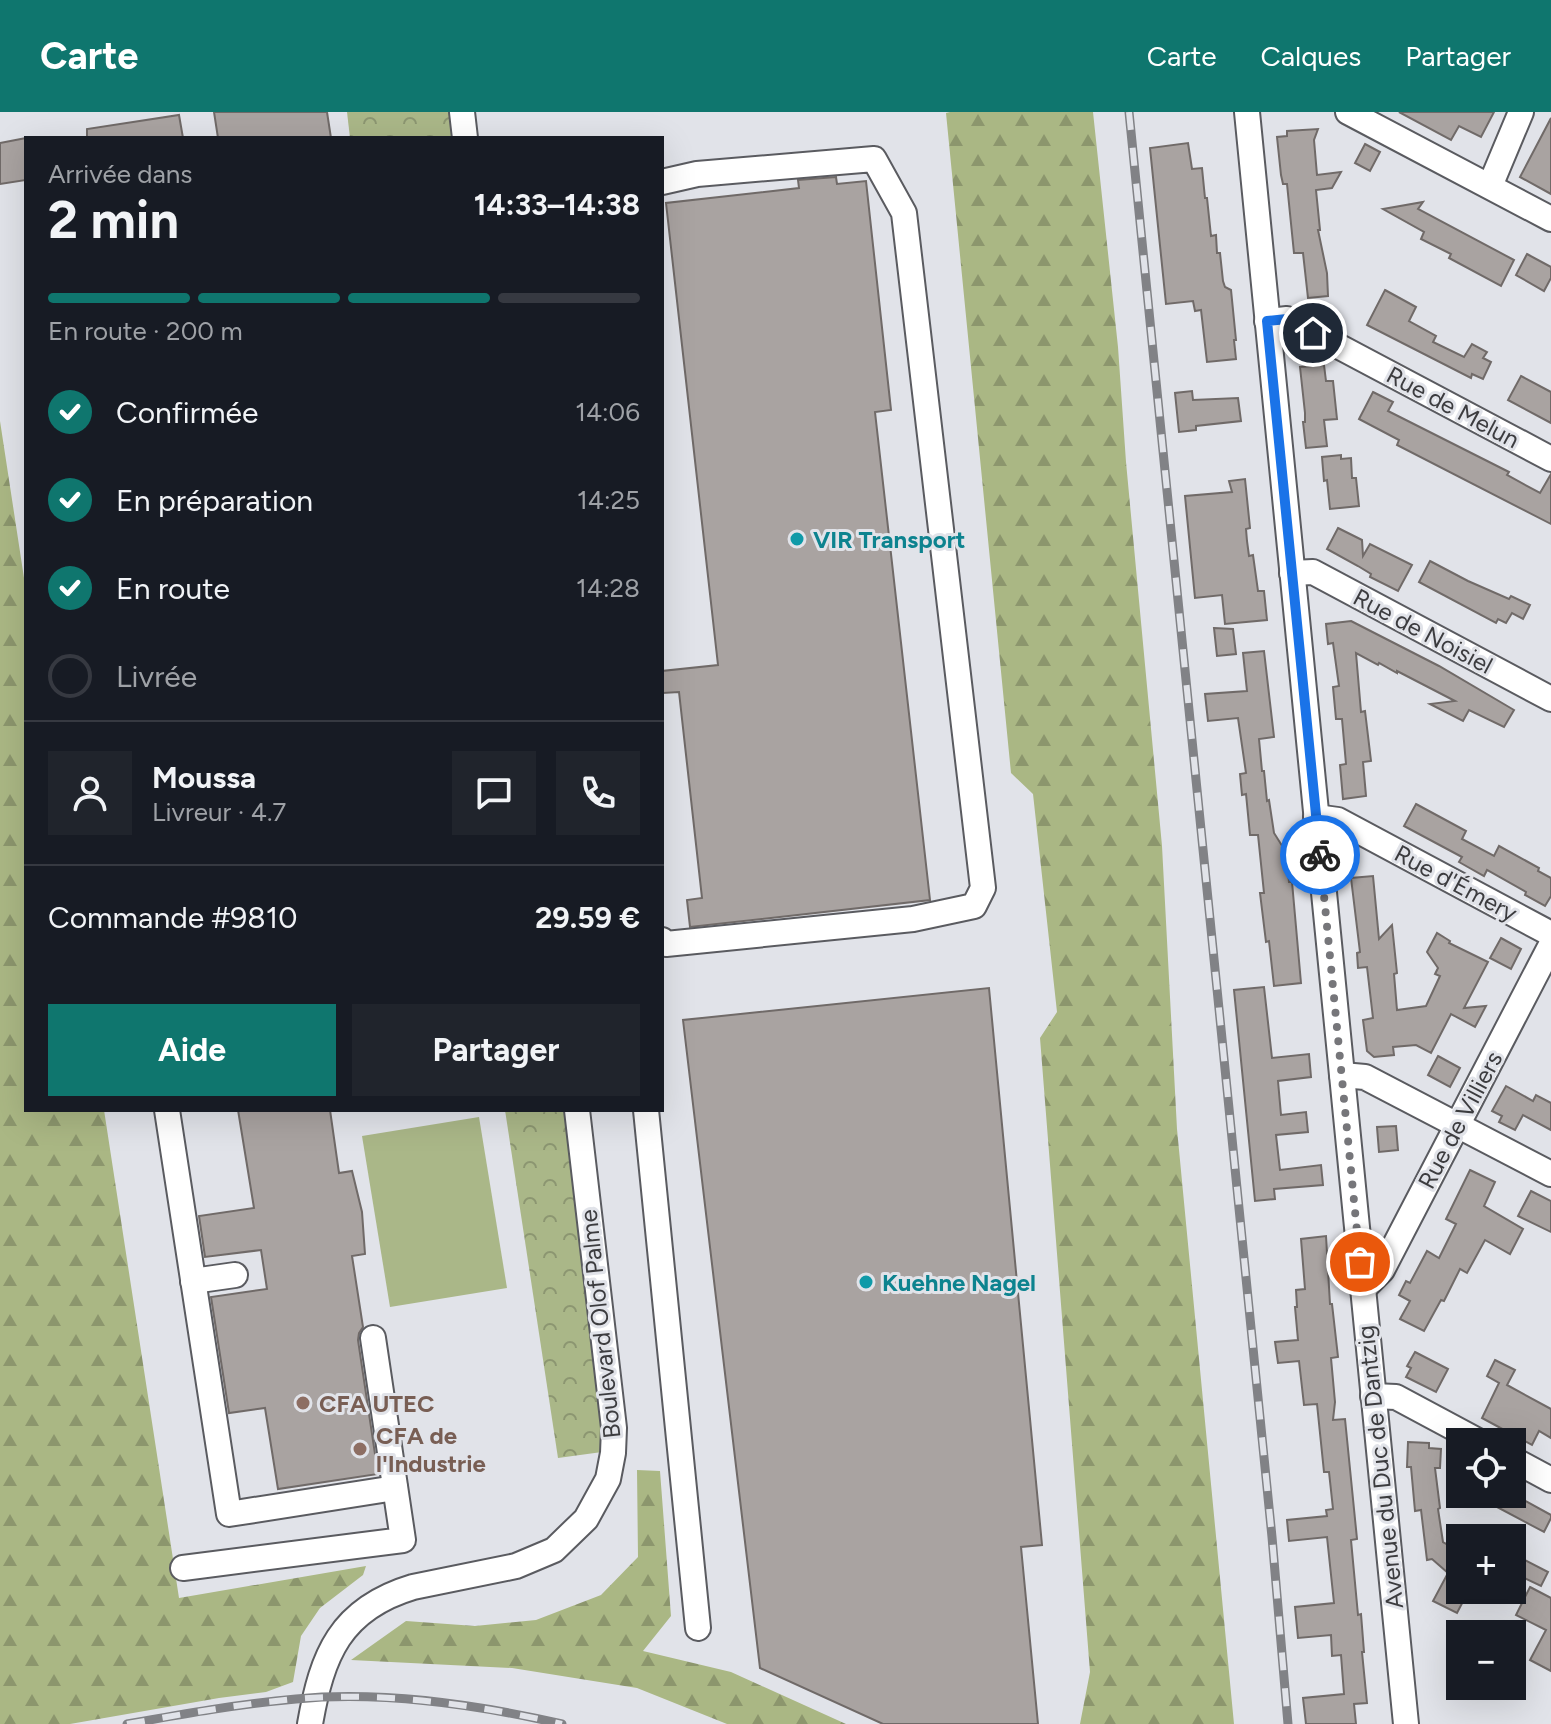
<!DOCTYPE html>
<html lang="fr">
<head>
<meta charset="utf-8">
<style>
  :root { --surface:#171b24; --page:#20242c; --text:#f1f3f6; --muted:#9ea1a6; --line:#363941; --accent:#0f766e }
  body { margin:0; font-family:Figtree,sans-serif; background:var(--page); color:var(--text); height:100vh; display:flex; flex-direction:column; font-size:30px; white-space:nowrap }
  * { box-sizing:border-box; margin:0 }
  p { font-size:26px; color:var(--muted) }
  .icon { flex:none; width:44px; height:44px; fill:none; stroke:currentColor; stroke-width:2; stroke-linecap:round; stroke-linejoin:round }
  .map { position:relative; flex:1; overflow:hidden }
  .details { position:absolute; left:24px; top:24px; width:640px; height:976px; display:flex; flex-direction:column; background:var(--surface); border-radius:0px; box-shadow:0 8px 32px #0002 }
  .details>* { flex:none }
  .fabs { position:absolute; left:1446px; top:1316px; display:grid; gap:16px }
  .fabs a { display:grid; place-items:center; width:80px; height:80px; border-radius:0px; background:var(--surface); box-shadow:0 8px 32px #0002; font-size:40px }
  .pin { position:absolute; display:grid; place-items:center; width:68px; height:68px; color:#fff; margin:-34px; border:4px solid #fff; border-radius:50%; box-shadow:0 2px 8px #0007 }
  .courier { position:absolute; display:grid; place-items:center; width:80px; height:80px; margin:-40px; border:6px solid #1a73e8; border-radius:50%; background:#fff; color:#222; box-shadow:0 2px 10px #0007 }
  .summary em { font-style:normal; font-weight:700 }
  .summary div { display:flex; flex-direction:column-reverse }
  .summary { display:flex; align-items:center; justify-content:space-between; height:136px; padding:0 24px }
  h1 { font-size:52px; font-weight:700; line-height:60px }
  .bar { display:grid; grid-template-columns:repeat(4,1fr); gap:12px 8px; align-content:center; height:96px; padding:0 24px }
  .bar i { height:10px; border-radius:6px; background:var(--line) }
  .bar .active { background:var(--accent) }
  .bar p { grid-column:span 4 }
  .line { display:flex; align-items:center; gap:20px; padding:0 24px; border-top:2px solid var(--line) }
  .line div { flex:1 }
  .round { display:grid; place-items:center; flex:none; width:84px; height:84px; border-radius:0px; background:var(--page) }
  ol { padding:0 24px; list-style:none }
  li { display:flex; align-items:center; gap:24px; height:88px }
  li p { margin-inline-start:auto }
  li .icon { padding:8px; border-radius:50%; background:var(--accent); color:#fff; stroke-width:4 }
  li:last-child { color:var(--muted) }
  li i { width:44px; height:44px; border:4px solid var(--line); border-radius:50% }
  .cta { display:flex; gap:16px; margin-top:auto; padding:16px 24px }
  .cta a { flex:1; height:92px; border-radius:0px; background:var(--accent); color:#fff; font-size:32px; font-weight:700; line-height:92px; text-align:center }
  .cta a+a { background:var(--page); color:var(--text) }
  header { display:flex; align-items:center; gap:48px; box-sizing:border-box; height:112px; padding:0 40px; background:var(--accent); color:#fff }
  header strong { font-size:38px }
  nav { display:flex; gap:44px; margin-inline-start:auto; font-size:28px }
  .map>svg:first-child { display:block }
  .forest { fill:url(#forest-firs) }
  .park { fill:url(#park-crowns) }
  .garden { fill:#aab788 }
  .building { fill:#a9a3a1; stroke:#706a68; stroke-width:2 }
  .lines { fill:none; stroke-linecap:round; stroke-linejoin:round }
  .minor-casing { stroke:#5a5b60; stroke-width:28 }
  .minor { stroke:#fff; stroke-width:24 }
  .rail-casing { stroke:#818286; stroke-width:9 }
  .rail { stroke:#e1e3e9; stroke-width:6; stroke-dasharray:18; stroke-linecap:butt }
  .done { stroke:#76767a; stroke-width:8; stroke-dasharray:0 14.4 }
  .route { stroke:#1a73e8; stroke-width:10 }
  .culture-dot { fill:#0f9aa8; stroke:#e1e3e9; stroke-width:3 }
  .education-dot { fill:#8d6e63; stroke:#e1e3e9; stroke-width:3 }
  .labels { text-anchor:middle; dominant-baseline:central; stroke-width:6; stroke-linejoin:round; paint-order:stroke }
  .street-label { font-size:24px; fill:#3c3c3f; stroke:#e1e3e9 }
  .culture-label { font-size:24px; font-weight:bold; fill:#0d838f; stroke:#e1e3e9; text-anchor:start }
  .education-label { font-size:24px; font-weight:bold; fill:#785e54; stroke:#e1e3e9; text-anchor:start }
</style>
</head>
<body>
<header>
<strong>Carte</strong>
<nav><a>Carte</a><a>Calques</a><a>Partager</a></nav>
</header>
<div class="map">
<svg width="1551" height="1612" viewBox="0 0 1551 1612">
  <defs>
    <pattern id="forest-firs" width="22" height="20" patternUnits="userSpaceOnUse" patternTransform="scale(2)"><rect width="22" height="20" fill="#aab784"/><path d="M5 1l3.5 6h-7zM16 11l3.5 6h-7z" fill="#8c966d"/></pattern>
    <pattern id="park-crowns" width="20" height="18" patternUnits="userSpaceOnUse" patternTransform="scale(2)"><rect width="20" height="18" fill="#aab788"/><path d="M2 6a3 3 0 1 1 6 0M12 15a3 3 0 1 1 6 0" fill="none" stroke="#8c9671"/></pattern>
  </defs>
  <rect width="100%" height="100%" fill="#e1e3e9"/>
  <g class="forest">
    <path d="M950,0h143l25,235 8,115 36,384 15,283 57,595h-154l10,-52 -50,-634 17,-26 -24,-218 -22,-21 -65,-660z"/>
    <path d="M0,309l26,170v519h78l75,488 187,-32 -3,9 -43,33 -19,28 -8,46 -27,10 -47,6 -149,26h-70z"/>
    <path d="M637,1358l23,1 11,145 -28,35 88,21 115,52h-119l-90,-36 -125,-20 -161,-8 55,-39 69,5 61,-6 65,-25 37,-38z"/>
  </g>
  <g class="park">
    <path d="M347,0h103l3,26h-103z"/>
    <path d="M505,998h61l37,319 -1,23 -44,6z"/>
  </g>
  <path class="garden" d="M479,1005l28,171 -117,19 -28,-171z"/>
  <g class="building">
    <path d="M214,0h113l4,26h-113z"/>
    <path d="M1399,0h95l-13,25 -22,-11 -8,14z"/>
    <path d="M179,3l4,23h-96v-9z"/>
    <path d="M1551,6v76l-31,-17z"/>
    <path d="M1318,17l-4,11 3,35 24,-3 -9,16 -16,2 4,40h-2l9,43 1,23 -20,2 -5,-45h-9l-7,-69h-4l-2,-9 -4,-38 10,-1v-5z"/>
    <path d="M26,26v42l-26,4v-41z"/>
    <path d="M1188,31l4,26 10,-1 3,30h2l4,38 5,-1 1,18h3l3,28 2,6 6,3 5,50h-2l2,19 -29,3 -6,-52 -6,1 -2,-10 -27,3 -16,-156z"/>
    <path d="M1365,32l15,8 -10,19 -15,-8z"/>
    <path d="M836,65l1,7 29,-3 25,229 -16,2 55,488 -240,27 -3,-27 15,-2 -23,-206 -16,1 -1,-22 56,-6 -52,-462 133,-15 -1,-8z"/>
    <path d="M1423,90l-5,7 96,51 -13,26 -52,-28 2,-4 -30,-15 3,-7 -41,-23z"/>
    <path d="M1527,142l24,13v11l-7,13 -28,-16z"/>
    <path d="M1385,178l31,17 -7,14 27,15 -3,6 31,15 8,-13 15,8 -4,6 8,4 -8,17 -11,-5 -1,4 -104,-53z"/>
    <path d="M1324,253l2,16h7l4,38 -13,1 3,26 -21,2 -3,-26h2v-9l-5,-46z"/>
    <path d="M1521,264l30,16v31l-43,-23z"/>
    <path d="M1192,279l1,9 45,-2 3,23 -45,5v4l-17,2 -4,-39z"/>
    <path d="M1373,280l20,10 -5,9 121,61 -2,3 33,18 11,-19v50l-154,-79 2,-5 -40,-21z"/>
    <path d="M1341,343v4l10,-1 1,20h4l3,28 -29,3 -3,-29 -3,1 -2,-24z"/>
    <path d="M1245,367l5,49 -4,1 1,12 2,15 4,-1 5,36h6l3,29 -42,4 -3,-29 -27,3 -10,-102 47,-4 -3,-11z"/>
    <path d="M1338,416l24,12 1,16 7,-12 42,21 -14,26 -28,-14 1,-3 -13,-8 -31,-17z"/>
    <path d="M1430,449l38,20 41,18 2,-3 19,9 -7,14 -11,-6 -6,10 -8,-4 -2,4 -77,-41z"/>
    <path d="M1351,509l88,45 75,44 -10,17 -35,-17 -6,11 -33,-17 25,-3 -58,-30v2l-18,-10 -1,2 -22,-12 5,59 4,-1 6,50 -8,1 3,34 -23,3 -3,-34 6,-1 -4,-45h-6l-3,-32 6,-1 -6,-43 -5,1 -2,-20z"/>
    <path d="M1214,516l19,1 3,25 -19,2z"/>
    <path d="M1264,539l10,86 -15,2 3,32h2l3,30 2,-1 5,33 12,19 3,30h3l9,101 -27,3 -5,-45 -3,1 -6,-49h4l-6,-58h-8l-4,-41 -4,1 -2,-21 6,-1 -8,-55 -30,3 -3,-27 42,-3 -4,-38z"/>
    <path d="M1416,692l50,27 -4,8 32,17 5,-10 40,22 -1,3 13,7v18l-6,10 -20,-11 1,-3 -39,-22 -3,6 -25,-14 3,-5 -58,-31z"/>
    <path d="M1373,764l6,63 13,-14 5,48 -3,1 3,36 29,-4 14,-30 -5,-2 3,-6 -11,-16 10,-19 13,8 -1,2 39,19 -24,46 22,-2 -11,21 -24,-13 -20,39 -15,-8 -23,2 1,8 -20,2 -7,-6 -4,-31 10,-2 -6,-51 -9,1 -1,-15 3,-1 -9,-74z"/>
    <path d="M1501,826l20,11 -10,20 -21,-11z"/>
    <path d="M1264,875l8,71 37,-4 2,23 -33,4 3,34 25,-3 2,20 -32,3 4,35 41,-5 2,20 -49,4 1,10 -20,2 -21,-211z"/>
    <path d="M989,876l53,557 -21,2 17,177h-155l-123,-56 -77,-648z"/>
    <path d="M1438,944l22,12 -10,19 -22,-12z"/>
    <path d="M1506,974l27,15 3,-6 15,8v27l-28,-15 -8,15 -16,-8 3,-6 -10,-5z"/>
    <path d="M238,998h92l9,63 13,-2 10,41 3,42 -13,2 11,71 -4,6 -1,7 20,134 -100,15 -13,-81 -36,5 -18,-116 56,-8 -6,-39 -56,7 -6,-41 55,-8z"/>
    <path d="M1396,1014l2,24 -19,2 -2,-25z"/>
    <path d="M1470,1058l25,12 -11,24 39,23 -13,25 -25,-14 -18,33 -7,-4 -16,32 -3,-1 -17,31 -24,-12 10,-18 -11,-6 7,-14 4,2 17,-32 12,7 17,-34 -10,-5z"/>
    <path d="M1531,1079l20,10v31l-33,-16z"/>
    <path d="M1326,1124l4,68h2l6,53 -7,1 4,44 -2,18 12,-1 12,120 -6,1 7,75 3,-1 3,38h-2l5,51 -13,1 2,20h-50l-3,-26 41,-4 -3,-39 -9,1 -1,-21 -33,3 -3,-31 39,-4 -7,-66 -38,4 -2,-21 40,-4 -1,-6 7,-1 -4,-37h-5l-7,-68 -13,1 -5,-44 -21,2 -3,-21 23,-2 -3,-33h2l-1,-17 9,-1 -4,-50z"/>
    <path d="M1415,1240l33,17 -12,23 -30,-15 5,-9 -4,-2z"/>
    <path d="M1495,1248l20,10 -8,15 44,24v29l-12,-7 -7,14 -50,-27 17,-35 -12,-7z"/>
    <path d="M1408,1330l21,1v5l12,1 -1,19h-5l5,40 -2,1 5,33 16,9 1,-2v41h9l-12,23 -24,-12 15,-28 -16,-14 -5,1 -6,-50 -6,1 -4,-44h-4z"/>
    <path d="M1503,1382h10l38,21v3l-7,14 -47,-25z"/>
    <path d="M1519,1445l29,15 -7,14 -29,-14z"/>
    <path d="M1530,1475l21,11v73l-21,-11 16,-30 -30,-15z"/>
  </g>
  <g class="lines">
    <g class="minor-casing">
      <g id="minor">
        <path d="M462,0l3,26"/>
        <path d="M1247,0l159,1612"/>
        <path d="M1348,0l203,107"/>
        <path d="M662,70l35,-8 177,-15 30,54 79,675 -9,18 -61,13 -247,25 -4,-4"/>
        <path d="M1490,74l31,-74"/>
        <path d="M1267,209l20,-2 264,140"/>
        <path d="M1292,461l21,-1 238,127"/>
        <path d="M1316,705l22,3 213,114"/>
        <path d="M1342,963l23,2 186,97"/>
        <path d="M167,998l62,404 166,-26"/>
        <path d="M646,998l52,518"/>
        <path d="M193,1169l42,-6"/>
        <path d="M1363,1177l19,-19 169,-325"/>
        <path d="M1373,1284l23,1 84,45"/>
        <path d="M1512,1347l39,21"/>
        <path d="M183,1456l220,-28 -30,-202"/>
        <path d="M310,1612c12,-69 30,-115 103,-137l103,-21 38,-16 32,-31 22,-40 5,-26 1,-25 -37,-318"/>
      </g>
    </g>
    <use href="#minor" class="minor"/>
    <g class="rail-casing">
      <g id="rail">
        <path d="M1129,0l143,1425 16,187"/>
        <path d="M127,1612c56,-10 112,-20 169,-25 85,-8 183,6 266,25"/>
      </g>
    </g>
    <use href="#rail" class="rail"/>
  </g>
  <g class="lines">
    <path class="done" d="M1320,743l40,407"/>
    <path class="route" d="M1313,221l-26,-14 -20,2 53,534"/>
  </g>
  <g class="culture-dot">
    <circle cx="797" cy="427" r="8"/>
    <circle cx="866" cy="1170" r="8"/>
  </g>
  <g class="education-dot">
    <circle cx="303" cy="1291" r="8"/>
    <circle cx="360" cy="1337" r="8"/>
  </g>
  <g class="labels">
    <g class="street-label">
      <text transform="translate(1453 295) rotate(28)">Rue de Melun</text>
      <text transform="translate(1423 519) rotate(28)">Rue de Noisiel</text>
      <text transform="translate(1456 771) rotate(28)">Rue d'Émery</text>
      <text transform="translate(1460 1008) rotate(-62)">Rue de Villiers</text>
      <text transform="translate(600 1212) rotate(-96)">Boulevard Olof Palme</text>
      <text transform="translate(1380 1355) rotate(-96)">Avenue du Duc de Dantzig</text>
    </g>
    <g class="culture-label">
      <text x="813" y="427">VIR Transport</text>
      <text x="882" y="1170">Kuehne Nagel</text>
    </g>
    <g class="education-label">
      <text x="319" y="1291">CFA UTEC</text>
      <text x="376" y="1323">CFA de<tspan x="376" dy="28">l'Industrie</tspan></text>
    </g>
  </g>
</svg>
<div class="fabs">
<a><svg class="icon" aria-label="locate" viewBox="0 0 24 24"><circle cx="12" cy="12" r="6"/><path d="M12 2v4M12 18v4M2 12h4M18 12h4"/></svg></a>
<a>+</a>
<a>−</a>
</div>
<div class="pin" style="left:1360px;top:1150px;background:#ea580c"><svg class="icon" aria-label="bag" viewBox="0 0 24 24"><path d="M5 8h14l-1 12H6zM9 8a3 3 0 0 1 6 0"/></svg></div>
<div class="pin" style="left:1313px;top:221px;background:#1f2937"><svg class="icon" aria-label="home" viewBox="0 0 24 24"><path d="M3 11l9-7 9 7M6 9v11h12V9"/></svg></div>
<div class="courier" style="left:1320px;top:743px"><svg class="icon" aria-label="bike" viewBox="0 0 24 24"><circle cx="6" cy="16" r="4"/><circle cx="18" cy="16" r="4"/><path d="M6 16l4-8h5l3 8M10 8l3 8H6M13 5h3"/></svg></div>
<section class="details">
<div class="summary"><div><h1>2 min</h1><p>Arrivée dans</p></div><em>14:33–14:38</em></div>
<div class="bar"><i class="active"></i><i class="active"></i><i class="active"></i><i></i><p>En route · 200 m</p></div>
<ol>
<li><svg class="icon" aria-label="check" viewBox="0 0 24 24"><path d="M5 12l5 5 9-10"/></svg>Confirmée<p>14:06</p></li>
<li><svg class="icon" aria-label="check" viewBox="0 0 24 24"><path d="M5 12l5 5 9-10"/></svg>En préparation<p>14:25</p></li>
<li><svg class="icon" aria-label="check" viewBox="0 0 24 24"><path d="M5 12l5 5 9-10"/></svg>En route<p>14:28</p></li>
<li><i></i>Livrée</li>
</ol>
<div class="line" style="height:144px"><a class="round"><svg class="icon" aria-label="person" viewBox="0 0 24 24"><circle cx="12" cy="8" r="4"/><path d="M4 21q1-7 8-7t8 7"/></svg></a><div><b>Moussa</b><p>Livreur · 4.7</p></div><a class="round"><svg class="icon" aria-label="chat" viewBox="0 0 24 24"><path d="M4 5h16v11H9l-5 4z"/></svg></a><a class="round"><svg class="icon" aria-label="phone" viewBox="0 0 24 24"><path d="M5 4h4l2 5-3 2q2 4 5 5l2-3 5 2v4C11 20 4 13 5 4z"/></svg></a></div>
<div class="line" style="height:104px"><div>Commande #9810</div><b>29.59 €</b></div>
<div class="cta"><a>Aide</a><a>Partager</a></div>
</section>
</div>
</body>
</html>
